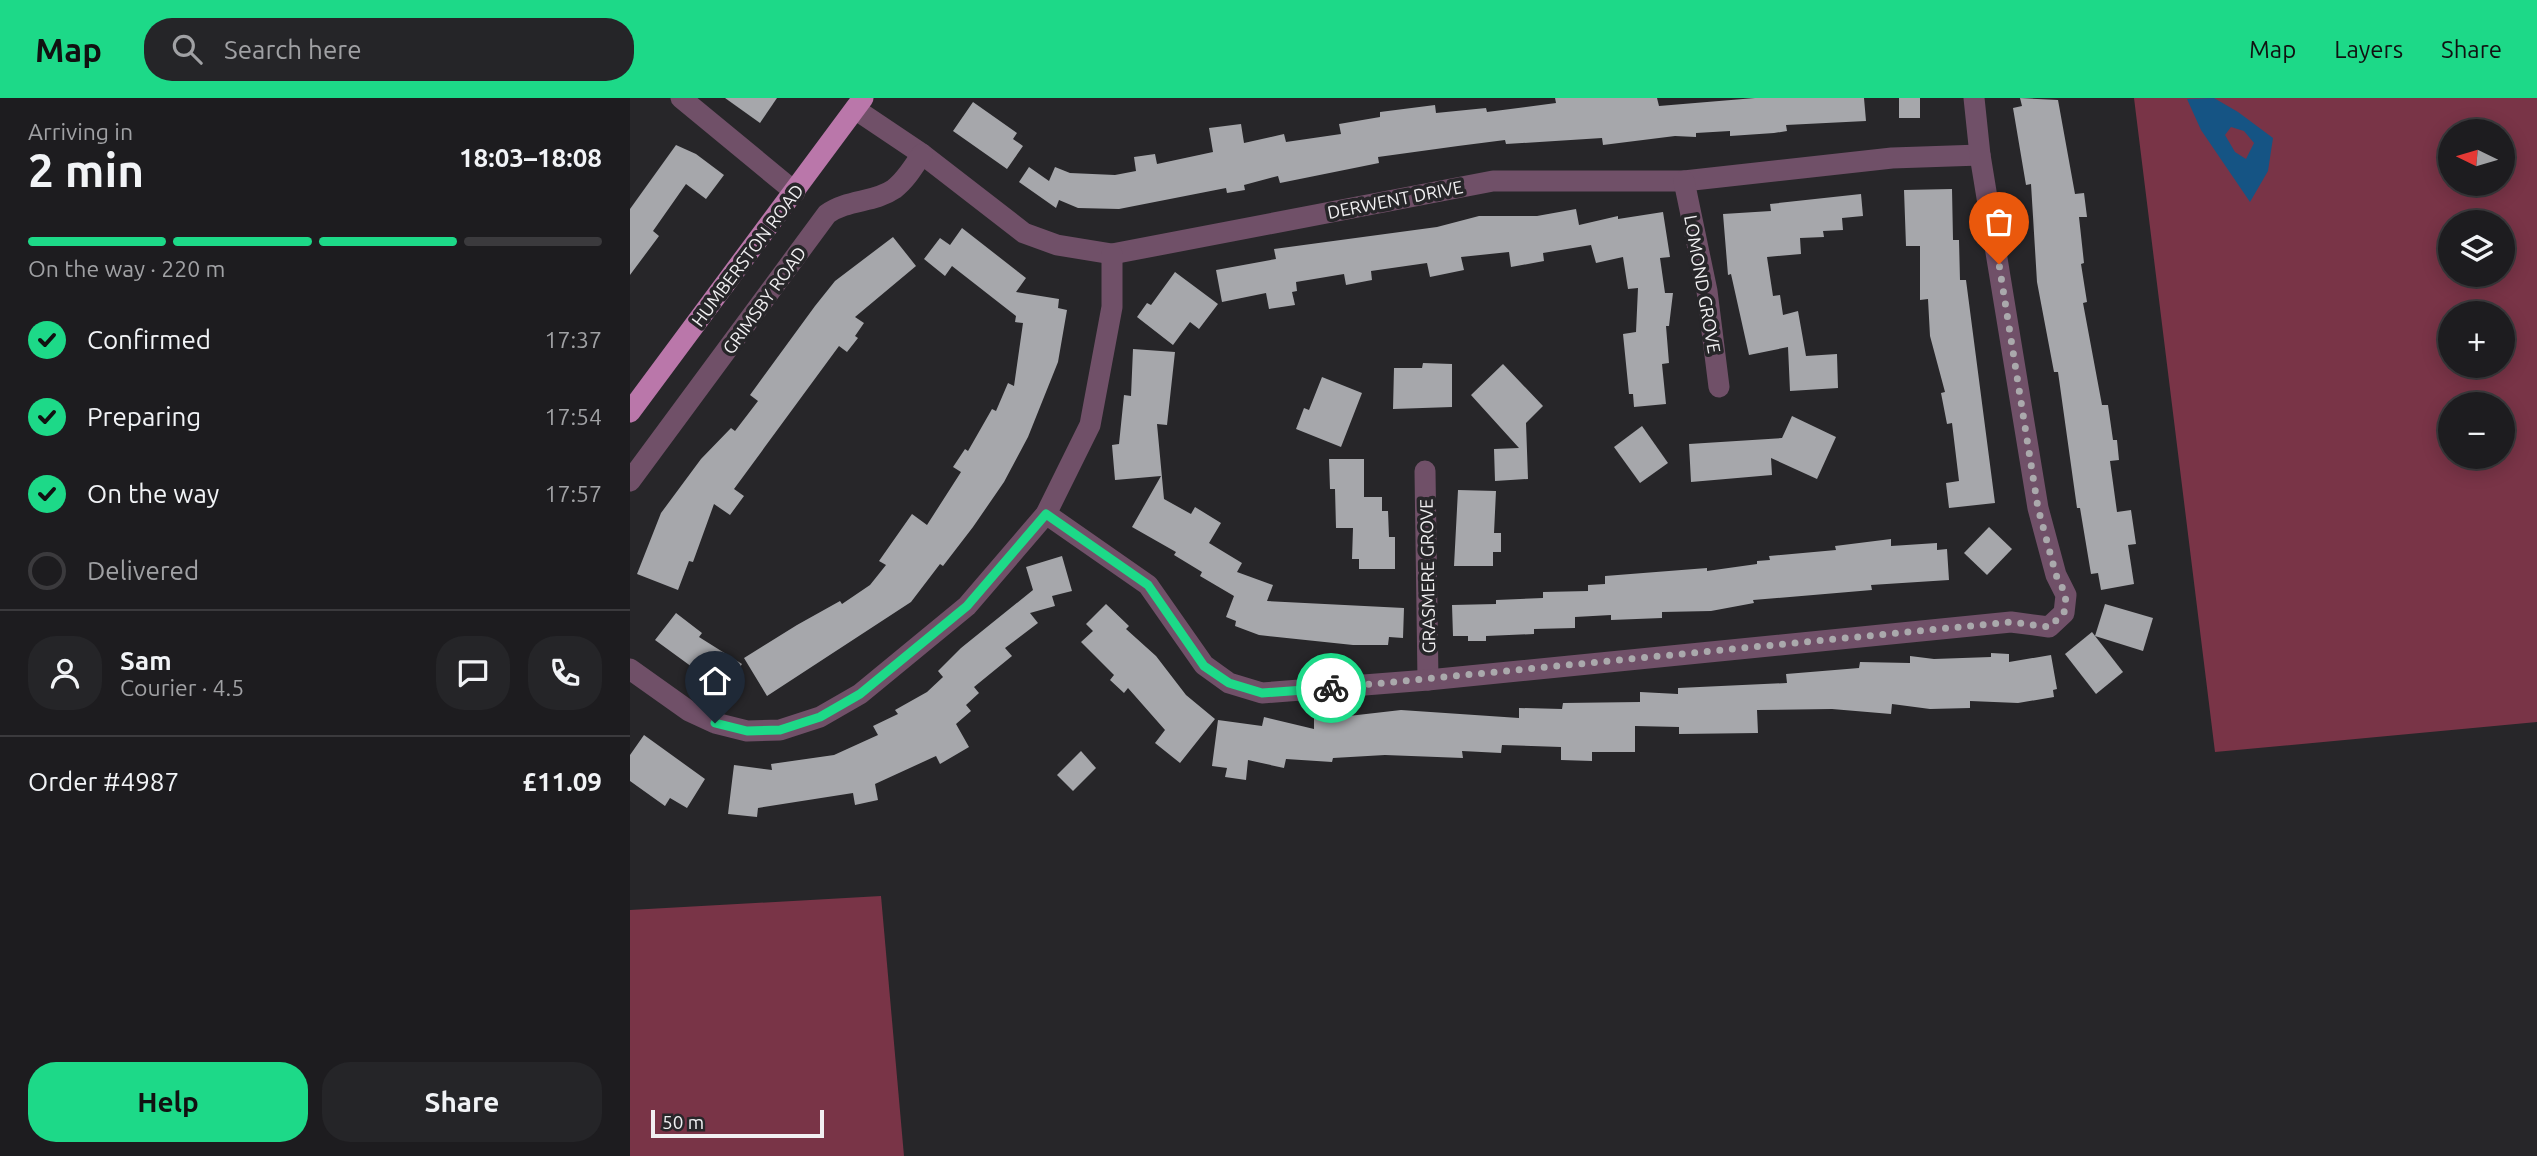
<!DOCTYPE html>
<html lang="en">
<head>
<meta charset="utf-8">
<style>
  :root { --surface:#1d1c1f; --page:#252528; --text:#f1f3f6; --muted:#a0a1a4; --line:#3b3a3d; --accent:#1dd988 }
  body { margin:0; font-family:Ubuntu,sans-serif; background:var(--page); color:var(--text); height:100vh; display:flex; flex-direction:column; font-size:26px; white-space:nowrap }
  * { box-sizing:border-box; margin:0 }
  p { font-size:23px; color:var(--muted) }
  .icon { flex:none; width:38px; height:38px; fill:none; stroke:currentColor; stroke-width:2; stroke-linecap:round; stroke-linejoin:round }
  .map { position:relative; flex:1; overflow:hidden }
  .sheet { display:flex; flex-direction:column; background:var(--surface); width:630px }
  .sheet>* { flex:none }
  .needle { width:46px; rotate:275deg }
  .buttons { position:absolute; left:1808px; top:21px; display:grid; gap:14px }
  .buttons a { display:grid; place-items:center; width:77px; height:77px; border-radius:50%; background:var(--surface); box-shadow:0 4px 18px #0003,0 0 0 2px var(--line); font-size:35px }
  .scale { position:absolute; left:21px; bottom:18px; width:173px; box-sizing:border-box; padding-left:7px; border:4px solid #f1f0f2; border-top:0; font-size:19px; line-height:24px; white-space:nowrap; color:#f1f0f2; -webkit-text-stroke:5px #272629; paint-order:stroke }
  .pin { position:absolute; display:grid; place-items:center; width:60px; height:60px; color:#fff; margin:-72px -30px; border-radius:50% 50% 50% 0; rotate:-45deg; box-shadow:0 0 7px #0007 }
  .pin .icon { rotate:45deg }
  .courier { position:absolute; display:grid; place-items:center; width:70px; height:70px; margin:-35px; border:5px solid #1dd988; border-radius:50%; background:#fff; color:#222; box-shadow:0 2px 9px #0007 }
  .summary em { font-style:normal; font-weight:600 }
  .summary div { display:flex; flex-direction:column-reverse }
  .summary { display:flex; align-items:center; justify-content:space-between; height:119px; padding:0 28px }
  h1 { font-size:46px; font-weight:600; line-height:52px }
  .bar { display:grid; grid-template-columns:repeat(4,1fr); gap:10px 7px; align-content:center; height:84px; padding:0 28px }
  .bar i { height:9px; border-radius:5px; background:var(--line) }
  .bar .active { background:var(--accent) }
  .bar p { grid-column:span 4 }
  .line { display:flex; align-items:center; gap:18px; padding:0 28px; border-top:2px solid var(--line) }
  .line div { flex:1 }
  .round { display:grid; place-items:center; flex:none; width:74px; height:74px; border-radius:28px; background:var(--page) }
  ol { padding:0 28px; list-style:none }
  li { display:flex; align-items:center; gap:21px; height:77px }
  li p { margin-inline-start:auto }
  li .icon { padding:7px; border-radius:50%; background:var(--accent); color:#111; stroke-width:4 }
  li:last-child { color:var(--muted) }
  li i { width:38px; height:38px; border:4px solid var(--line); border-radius:50% }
  .button { display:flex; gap:14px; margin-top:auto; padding:14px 28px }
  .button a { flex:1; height:80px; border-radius:28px; background:var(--accent); color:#111; font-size:28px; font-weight:600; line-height:80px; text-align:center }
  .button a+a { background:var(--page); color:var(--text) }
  header { display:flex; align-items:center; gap:42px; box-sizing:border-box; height:98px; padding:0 35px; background:var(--accent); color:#111 }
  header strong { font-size:33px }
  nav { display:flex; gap:38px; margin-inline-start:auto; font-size:24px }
  .search { width:490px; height:63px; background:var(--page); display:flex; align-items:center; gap:18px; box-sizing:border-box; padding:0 24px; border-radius:28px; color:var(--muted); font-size:26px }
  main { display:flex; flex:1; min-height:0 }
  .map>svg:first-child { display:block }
  .green { fill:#793447; fill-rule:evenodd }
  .water { fill:#155484; fill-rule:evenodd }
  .building { fill:#a6a7ab }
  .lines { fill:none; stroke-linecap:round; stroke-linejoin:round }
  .minor { stroke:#705068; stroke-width:21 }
  .major { stroke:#ba77aa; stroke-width:21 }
  .done { stroke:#aaa9ac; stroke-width:7; stroke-dasharray:0 12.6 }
  .route { stroke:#1dd988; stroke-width:9 }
  .labels { text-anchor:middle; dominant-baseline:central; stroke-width:7; stroke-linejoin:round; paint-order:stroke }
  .street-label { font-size:18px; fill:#f1f0f2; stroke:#272629 }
</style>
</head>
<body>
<header>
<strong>Map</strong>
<div class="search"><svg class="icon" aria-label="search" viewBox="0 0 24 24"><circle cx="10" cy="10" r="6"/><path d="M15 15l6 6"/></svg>Search here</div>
<nav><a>Map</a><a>Layers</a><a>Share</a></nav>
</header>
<main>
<section class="sheet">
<div class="summary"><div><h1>2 min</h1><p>Arriving in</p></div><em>18:03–18:08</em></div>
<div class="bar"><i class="active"></i><i class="active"></i><i class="active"></i><i></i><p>On the way · 220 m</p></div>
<ol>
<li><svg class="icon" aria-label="check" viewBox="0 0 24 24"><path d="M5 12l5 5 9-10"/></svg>Confirmed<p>17:37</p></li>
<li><svg class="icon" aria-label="check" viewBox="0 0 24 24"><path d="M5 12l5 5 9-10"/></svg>Preparing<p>17:54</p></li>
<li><svg class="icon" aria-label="check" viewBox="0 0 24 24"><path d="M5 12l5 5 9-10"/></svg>On the way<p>17:57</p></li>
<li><i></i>Delivered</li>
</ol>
<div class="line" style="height:126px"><a class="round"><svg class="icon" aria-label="person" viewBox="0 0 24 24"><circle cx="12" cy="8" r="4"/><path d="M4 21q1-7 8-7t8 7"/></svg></a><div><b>Sam</b><p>Courier · 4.5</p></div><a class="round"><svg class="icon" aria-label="chat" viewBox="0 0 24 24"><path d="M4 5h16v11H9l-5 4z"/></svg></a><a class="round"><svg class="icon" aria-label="phone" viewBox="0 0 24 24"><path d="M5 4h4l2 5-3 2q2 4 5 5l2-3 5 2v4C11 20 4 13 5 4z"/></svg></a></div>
<div class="line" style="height:91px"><div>Order #4987</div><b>£11.09</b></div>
<div class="button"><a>Help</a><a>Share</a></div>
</section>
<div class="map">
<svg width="1907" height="1058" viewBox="0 0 1907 1058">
  <rect width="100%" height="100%" fill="#272629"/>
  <g class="green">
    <path d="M1504,0h403v624l-322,30zM1820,33h52v53h-52zM1820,124h52v53h-52zM1820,215h52v53h-52zM1820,306h52v53h-52z"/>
    <path d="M251,798l23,260h-274v-246z"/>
  </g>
  <path class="water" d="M1584,0l24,14 35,26 -5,33 -18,31 -49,-72 -14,-31zM1601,29l13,4 10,12 -8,16 -11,-7 -10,-17z"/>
  <g class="building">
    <path d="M95,0h52l-17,25z"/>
    <path d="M925,0h102l2,8 96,-8h109l2,23 -80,4 1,6 -13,2 -44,3v-5l-34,2v4l-21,-1 -72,9 -1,-7 -96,6 -1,-4 -47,6 -80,11 1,6 -99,20 -2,-7 -34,9 1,5 -18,3 -1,-5 -107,21 -41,-1 -19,-8 -3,8 -37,-26 10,-15 20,14 6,-14 15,6 45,2 21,-4 -2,-14 21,-3 2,10 56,-12 -4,-24 32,-4 3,19 40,-9 2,8 55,-8 -2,-10 41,-7v-5l55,-7 1,8 50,-5 1,4 69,-9z"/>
    <rect x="1269" y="0" width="21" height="20"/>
    <path d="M1390,0l38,2 17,94 9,-1 3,24h-8l5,46 -3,1 6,38 -4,1 19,102h6l5,35h4l2,20 -9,1 7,51 14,-2 5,34 -8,1 6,39 -33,6 -3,-17 -7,1 -11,-66h-3l-19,-136h-4l-17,-90 -6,-98 -5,1 -13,-77 9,-2z"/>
    <path d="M343,4l44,31 -4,6 10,7 -16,23 -54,-38z"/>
    <path d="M46,47l20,9 28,21 -18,24 -20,-15 -33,47 6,5 -29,39v-66z"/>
    <path d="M1322,91l1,51h6l1,40h6l29,223 -46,5 -3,-25 13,-2 -7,-58 -5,1 -6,-31 4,-1 -15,-56 -2,-37 -8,1v-54h-14l-2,-56z"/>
    <path d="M1231,96l2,22 -21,2 1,12 -20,1 1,6 -24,1 1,16 -34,3 6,39 7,-1 3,20 15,-4 8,45 31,-2 1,34 -48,3 -2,-44 -39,8 -18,-81 -3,1 -5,-61 48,-3 -1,-7z"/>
    <path d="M946,111l3,16 39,-9v3l45,-7 7,45 -10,1 5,35h8l-4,33h-3l3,37 -7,1 4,40 -32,3 -1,-13h-4l-6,-60 13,-2 2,-44 -10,1 -5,-32 -27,6 -5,-18 -48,8 1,8 -33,6 -2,-15 -48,5 3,13 -34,7 -3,-14 -56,8 1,9 -26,5 -2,-11 -48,8 1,9 -5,1 3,13 -26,4 -3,-16 -44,9 -6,-32 60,-11 -2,-10 163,-22 42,-11h58z"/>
    <path d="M332,130l64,50 -10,14 43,7 -1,9 9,2 -9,52 -30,75 -24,45 -31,45 -30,39 -3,-2 -29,38 -144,94 -23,-38 53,-33 43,-24 2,3 28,-19 16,-20 -7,-4 33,-47 15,11 34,-53 -8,-5 12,-18 3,2 24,-42 4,2 12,-28 6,3 9,-63 -8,-1 1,-6 -64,-50 -7,10 -21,-17 16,-21 10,7z"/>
    <path d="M263,139l23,29 -61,51 9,6 -9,13 3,2 -11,14 -8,-6 -105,143 10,7 -14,19 -16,-11 -21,58 -4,-1 -11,29 -41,-16 24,-61 40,-54 30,-31 4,3 23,-30 -8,-6 65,-89 20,-25z"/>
    <path d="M545,174l43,32 -19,25 -9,-7 -17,23 -36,-28 10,-14 4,2z"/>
    <path d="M503,251l42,3 -8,73 -10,-1 7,75 27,15 4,-7 26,16 -12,20 33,20 -5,9 36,13 -6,16 137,7 -1,30 -14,-1 -1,8h-35l-94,-10 -24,-9 1,-5 -10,-4 8,-21 -34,-20 2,-4 -28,-17 2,-3 -44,-25 29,-51 -46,4 -3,-35 7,-1 5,-49 7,1z"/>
    <path d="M793,265l29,1v43l-59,2 1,-41h28z"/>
    <path d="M873,266l40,42 -17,17 2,56 -33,2 -1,-32 25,-1 -48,-53z"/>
    <path d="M692,279l40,16 -21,54 -45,-18 8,-21 5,2z"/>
    <path d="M1162,318l44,21 -19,42 -46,-21 1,17 -81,7 -2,-38 93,-6z"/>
    <path d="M1012,328l26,37 -28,20 -26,-36z"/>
    <path d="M699,361h35v38h18v14h6l1,26h6v32h-36v-10h-7l1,-31h-17l-1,-39h-5z"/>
    <path d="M828,392l38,1 -2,42h7v19h-8v14h-39z"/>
    <path d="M1359,429l23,22 -25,26 -23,-22z"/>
    <path d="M1261,441v7l46,-3v7l10,-1 2,31 -78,5 1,5 -119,10 1,3 -43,8 -49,1v6l-51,2v-5l-36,2v11l-41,1v5l-48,2v5h-18v-5h-15l-1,-31 44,-1v-4l47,-2v-6l45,-1v-6l17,-1v-8l102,-8v3l50,-7v-3l13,-1 -1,-4 67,-6 -1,-4z"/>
    <path d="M432,458l10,35 -20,5 3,10 -25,7 8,10 -33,25 7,8 -38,31 5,6 -13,12 5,6 -15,13 13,23 -29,17 -4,-8 -61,28 3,16 -23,5 -2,-12 -95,15 -1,9 -29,-3 6,-49 38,5 -1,-6 63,-9 44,-20 -5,-9 25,-12 -3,-4 32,-18 16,-15 -5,-6 23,-23 72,-58 -7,-23z"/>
    <path d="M476,506l23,22 -3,3 30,27 30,39 29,24 -35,44 -25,-20 10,-13 -37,-42 -4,5 -14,-13 4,-5 -33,-33 12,-11 -7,-7z"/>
    <path d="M1475,506l48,14 -10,33 -48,-15z"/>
    <path d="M46,515l26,20 -3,4 43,27 -10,15 -11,-7 -7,11 -59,-43z"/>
    <path d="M1462,534l31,40 -27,22 -31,-40z"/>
    <path d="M1361,555l18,1v8l42,-7 6,34 -4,1 1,7 -36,6 -48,-2v7l-40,1 -38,-5 -1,10 -59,-5 -75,1 1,23 -79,1v-7l-44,-1v26h-43v9l-31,-1v-13l-59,-2 -1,8 -39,-2 1,7 -78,-3 -52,3 -1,4 -46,-3 -2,9 -36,-8 -2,20 -21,-3 2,-9 -15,-2 6,-46 44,6 2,-9 50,12v-13l26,1 61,-7 118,8v-10l43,1 1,-6 77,-1v-10l38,2v-6l109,-5 -1,-9 73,-6 1,-6 50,1v-7l24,3 57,-2z"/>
    <path d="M14,637l61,44 -18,29 -17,-10 -5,8 -35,-25v-26z"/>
    <path d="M451,653l15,17 -23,23 -16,-16z"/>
  </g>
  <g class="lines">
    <g class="minor">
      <path d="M51,0l114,94"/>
      <path d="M225,11l67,45 102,79 33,12 55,9 381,-73h191l208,-23 88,-3"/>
      <path d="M1054,83l23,110 12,96"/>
      <path d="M795,373l3,209"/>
      <path d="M0,383l197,-267c21,-15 47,-11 67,-25 12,-9 20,-23 28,-35"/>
      <path d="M416,416l102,71 56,80 25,18 33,10 166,-13 583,-58 38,5 15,-14 2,-18 -10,-20 -18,-67 -58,-353 -6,-57"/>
      <path d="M0,571l59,42 26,12 32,8 33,-1 40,-13 40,-23 107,-88 79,-92 44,-89 22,-118v-53"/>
    </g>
    <path class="major" d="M0,314l233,-314"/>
  </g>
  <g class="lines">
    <path class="done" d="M701,590l680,-66 38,5 15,-14 2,-18 -10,-20 -18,-67 -39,-244"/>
    <path class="route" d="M85,625l32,8 33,-1 40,-13 40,-23 107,-88 79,-92 102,71 56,81 25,17 33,10 69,-5"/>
  </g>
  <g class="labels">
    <g class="street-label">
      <text transform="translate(765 101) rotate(-11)">DERWENT DRIVE</text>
      <text transform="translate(117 157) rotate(-53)">HUMBERSTON ROAD</text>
      <text transform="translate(1073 186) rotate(80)">LOMOND GROVE</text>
      <text transform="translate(134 202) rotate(-54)">GRIMSBY ROAD</text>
      <text transform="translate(797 478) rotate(-91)">GRASMERE GROVE</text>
    </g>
  </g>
</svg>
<div class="buttons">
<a><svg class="needle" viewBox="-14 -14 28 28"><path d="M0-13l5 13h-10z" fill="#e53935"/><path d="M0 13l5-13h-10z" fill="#a0a1a4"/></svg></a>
<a><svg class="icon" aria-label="layers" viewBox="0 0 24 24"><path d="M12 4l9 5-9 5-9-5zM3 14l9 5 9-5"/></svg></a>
<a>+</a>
<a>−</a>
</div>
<div class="scale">50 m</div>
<div class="pin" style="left:1369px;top:166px;background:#ea580c"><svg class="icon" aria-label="bag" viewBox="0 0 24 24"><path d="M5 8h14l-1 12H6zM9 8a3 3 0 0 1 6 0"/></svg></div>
<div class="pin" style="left:85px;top:625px;background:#1f2937"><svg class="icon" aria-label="home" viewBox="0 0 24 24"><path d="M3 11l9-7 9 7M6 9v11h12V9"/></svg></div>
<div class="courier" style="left:701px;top:590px"><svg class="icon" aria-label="bike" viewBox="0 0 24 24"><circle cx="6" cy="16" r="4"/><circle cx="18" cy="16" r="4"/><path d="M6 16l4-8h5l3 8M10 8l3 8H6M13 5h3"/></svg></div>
</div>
</main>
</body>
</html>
